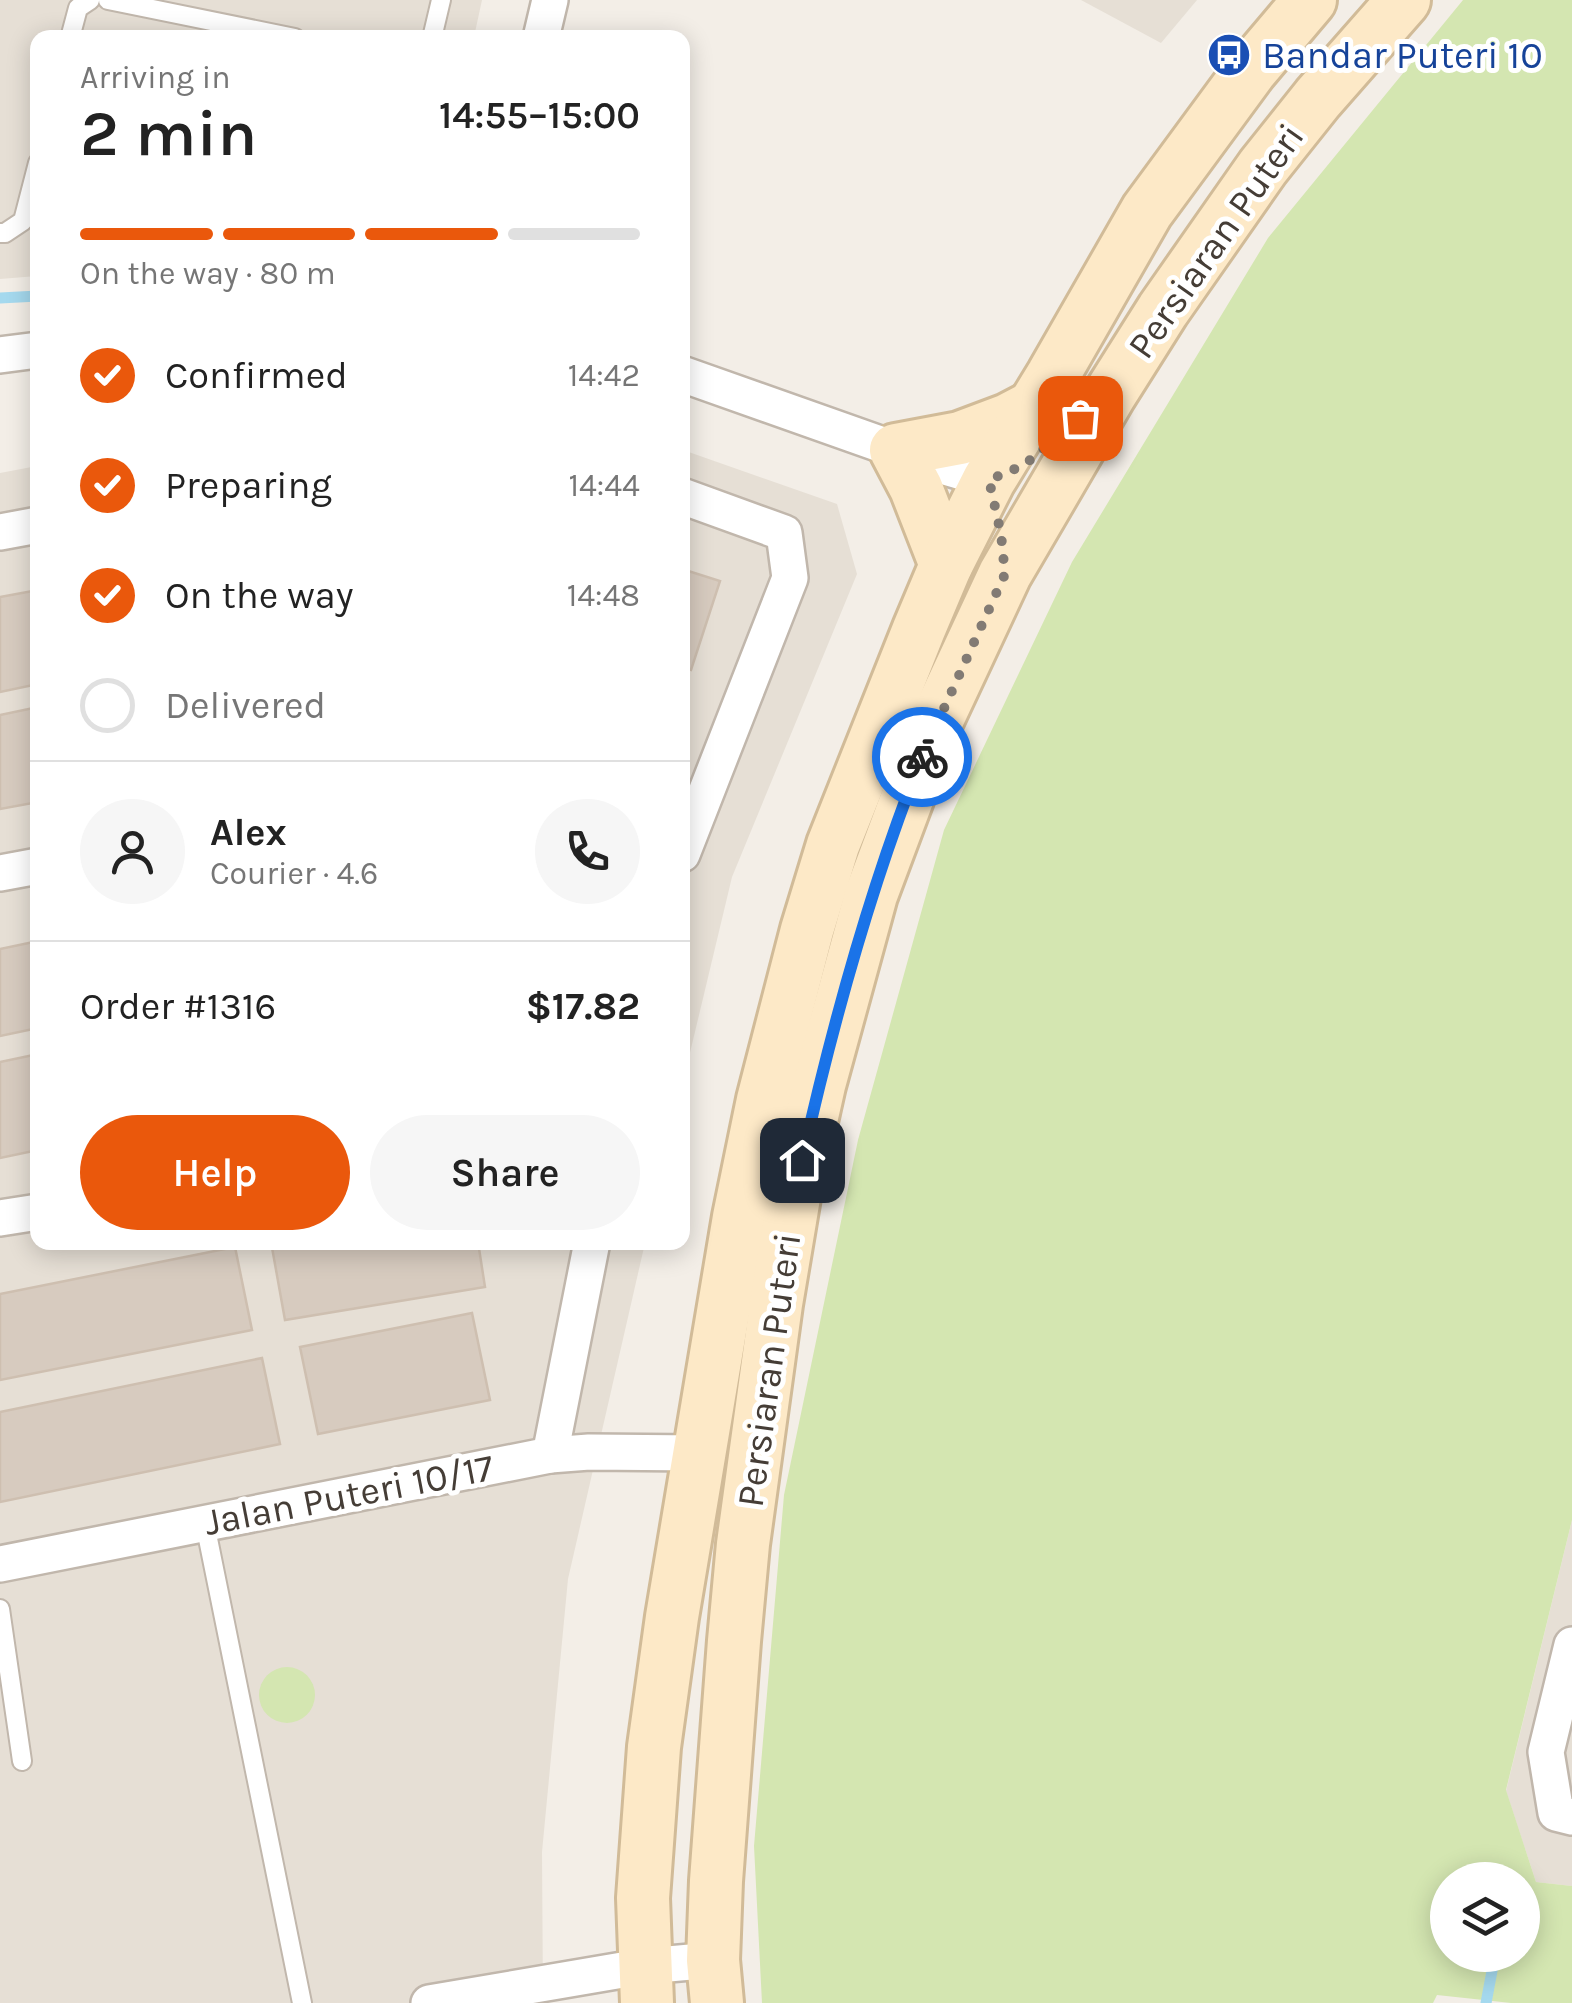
<!DOCTYPE html>
<html lang="en">
<head>
<meta charset="utf-8">
<style>
  :root { --surface:#fff; --page:#f6f6f6; --text:#222; --muted:#767676; --line:#e0e0e0; --accent:#ea580c }
  body { margin:0; font-family:Karla,sans-serif; background:var(--page); color:var(--text); height:100vh; display:flex; flex-direction:column; font-size:38px; white-space:nowrap }
  * { box-sizing:border-box; margin:0 }
  p { font-size:32px; color:var(--muted) }
  .icon { flex:none; width:55px; height:55px; fill:none; stroke:currentColor; stroke-width:2; stroke-linecap:round; stroke-linejoin:round }
  .map { position:relative; flex:1; overflow:hidden }
  .side { position:absolute; left:30px; top:30px; width:660px; height:1220px; display:flex; flex-direction:column; background:var(--surface); border-radius:20px; box-shadow:0 5px 25px #0003 }
  .side>* { flex:none }
  .fabs { position:absolute; left:1430px; top:1862px; display:grid; gap:20px }
  .fabs a { display:grid; place-items:center; width:110px; height:110px; border-radius:50%; background:var(--surface); box-shadow:0 5px 25px #0003; font-size:50px }
  .pin { position:absolute; display:grid; place-items:center; width:85px; height:85px; color:#fff; margin:-42px; border-radius:20px; box-shadow:0 5px 15px #0006 }
  .courier { position:absolute; display:grid; place-items:center; width:100px; height:100px; margin:-50px; border:8px solid #1a73e8; border-radius:50%; background:#fff; color:#222; box-shadow:0 2px 12px #0007 }
  .head em { font-style:normal; font-weight:600 }
  .head div { display:flex; flex-direction:column-reverse }
  .head { display:flex; align-items:center; justify-content:space-between; height:170px; padding:0 50px }
  h1 { font-size:65px; font-weight:600; line-height:75px }
  .bar { display:grid; grid-template-columns:repeat(4,1fr); gap:15px 10px; align-content:center; height:120px; padding:0 50px }
  .bar i { height:12px; border-radius:8px; background:var(--line) }
  .bar .current { background:var(--accent) }
  .bar p { grid-column:span 4 }
  .line { display:flex; align-items:center; gap:25px; padding:0 50px; border-top:2px solid var(--line) }
  .line div { flex:1 }
  .round { display:grid; place-items:center; flex:none; width:105px; height:105px; border-radius:52px; background:var(--page) }
  ol { padding:0 50px; list-style:none }
  li { display:flex; align-items:center; gap:30px; height:110px }
  li p { margin-inline-start:auto }
  li .icon { padding:10px; border-radius:50%; background:var(--accent); color:#fff; stroke-width:4 }
  li:last-child { color:var(--muted) }
  li i { width:55px; height:55px; border:5px solid var(--line); border-radius:50% }
  .primary-button { display:flex; gap:20px; margin-top:auto; padding:20px 50px }
  .primary-button a { flex:1; height:115px; border-radius:60px; background:var(--accent); color:#fff; font-size:40px; font-weight:600; line-height:115px; text-align:center }
  .primary-button a+a { background:var(--page); color:var(--text) }
  .map>svg:first-child { display:block }
  .residential { fill:#e6dfd5 }
  .green { fill:#d4e6b1; fill-rule:evenodd }
  .lines { fill:none; stroke-linecap:round; stroke-linejoin:round }
  .stream { stroke:#a5d9ee; stroke-width:11 }
  .building { fill:#d7cbbf; stroke:#cebfb0; stroke-width:2.5 }
  .lane-casing { stroke:#c1b7ac; stroke-width:22 }
  .street-casing { stroke:#c1b7ac; stroke-width:40 }
  .secondary-casing { stroke:#d1bb98; stroke-width:58 }
  .lane { stroke:#fff; stroke-width:18 }
  .street { stroke:#fff; stroke-width:35 }
  .secondary { stroke:#fde9c7; stroke-width:52 }
  .done { stroke:#827b74; stroke-width:10; stroke-dasharray:0 18 }
  .route { stroke:#1a73e8; stroke-width:12 }
  .labels { text-anchor:middle; dominant-baseline:central; stroke-width:10; stroke-linejoin:round; paint-order:stroke }
  .transit-label { font-size:38px; fill:#164399; stroke:#fff; text-anchor:start }
  .street-label { font-size:38px; fill:#453d36; stroke:#fff }
</style>
</head>
<body>
<div class="map">
<svg width="1572" height="2003" viewBox="0 0 1572 2003">
  <rect width="100%" height="100%" fill="#f3eee7"/>
  <g class="residential">
    <path d="M0,0h482l-8,37 -436,1 -1,238 -37,3z"/>
    <path d="M1081,0h116l-36,43z"/>
    <path d="M683,450l154,54 20,70 -125,303 -49,205z"/>
    <path d="M37,466l1,776 607,1 -77,336 -26,273 1,151h-543v-1530z"/>
    <path d="M1572,1520v366l-36,-4 -30,-91z"/>
  </g>
  <g class="green">
    <path d="M1463,0h109v1520l-66,270 30,92 36,4v117h-61l-74,-8 -4,8h-671l-8,-157 30,-351 74,-355 86,-310 128,-268 196,-324zM1448,1880h74v75h-74z"/>
    <circle cx="287" cy="1695" r="28"/>
  </g>
  <g class="lines">
    <g class="stream">
      <path d="M0,298l38,-2"/>
      <path d="M1486,2003l9,-48"/>
    </g>
  </g>
  <g class="building">
    <path d="M682,569l38,12 -29,89 -9,-3z"/>
    <path d="M38,590v94l-38,8v-95z"/>
    <path d="M38,707v95l-38,7v-94z"/>
    <path d="M38,941v87l-38,8v-87z"/>
    <path d="M38,1054v96l-38,8v-96z"/>
    <path d="M271,1242h207l7,45 -200,33z"/>
    <path d="M235,1247l17,83 -252,50v-86z"/>
    <path d="M472,1313l18,87 -172,34 -18,-87z"/>
    <path d="M262,1358l18,86 -280,58v-90z"/>
  </g>
  <g class="lines">
    <g class="lane-casing">
      <g id="lane">
        <path d="M108,0l187,38"/>
        <path d="M70,38l8,-30 12,-8"/>
        <path d="M432,38l9,-38"/>
        <path d="M0,233h5l18,-12 15,-58"/>
        <path d="M205,1524l97,479"/>
        <path d="M0,1609l22,152"/>
      </g>
    </g>
    <g class="street-casing">
      <g id="street">
        <path d="M541,38l9,-38"/>
        <path d="M0,355l38,-5"/>
        <path d="M682,374l263,93 44,13"/>
        <path d="M682,496l102,37 6,45 -108,276"/>
        <path d="M0,532l38,-7"/>
        <path d="M0,873l38,-7"/>
        <path d="M0,1218l38,-6"/>
        <path d="M550,1455l42,-213"/>
        <path d="M0,1564l550,-109 39,-3 111,1"/>
        <path d="M1572,1645l-26,107 10,61 16,4"/>
        <path d="M429,2003l217,-37 67,-6"/>
      </g>
    </g>
    <g class="secondary-casing">
      <g id="secondary">
        <path d="M946,565l-30,-77 -20,-38 64,-12 48,-18 25,-13"/>
        <path d="M647,2003l-4,-105 11,-151 18,-130 67,-400 24,-117 44,-170 26,-85 86,-216 27,-64 43,-85 64,-105 94,-164 103,-140 60,-71"/>
        <path d="M717,2003l-4,-43 3,-79 18,-240 9,-97 33,-240 18,-107 25,-112 52,-190 64,-171 70,-150 105,-180 53,-84 100,-143 55,-69 86,-98"/>
      </g>
    </g>
    <use href="#lane" class="lane"/>
    <use href="#street" class="street"/>
    <use href="#secondary" class="secondary"/>
  </g>
  <g class="lines">
    <path class="done" d="M922,757l83,-183 -4,-40 -12,-54 35,-15 56,-47"/>
    <path class="route" d="M802,1160c31,-138 68,-273 120,-403"/>
  </g>
  <defs>
    <g id="bus-disc" transform="scale(2.25)"><circle r="9.5" fill="#1a4fb4" stroke="#fff"/><path d="M-5-6H5V4H4V6H2V4H-2V6H-4V4H-5ZM-3.5-4V0h7V-4ZM-3.5 1.2v1.5H-2V1.2ZM2 1.2v1.5H3.5V1.2Z" fill="#fff"/></g>
  </defs>
  <g fill-rule="evenodd">
    <use href="#bus-disc" x="1229" y="55"/>
  </g>
  <g class="labels">
    <g class="transit-label">
      <text x="1262" y="55">Bandar Puteri 10</text>
    </g>
    <g class="street-label">
      <text transform="translate(1216 241) rotate(-55)">Persiaran Puteri</text>
      <text transform="translate(769 1370) rotate(-82)">Persiaran Puteri</text>
      <text transform="translate(349 1495) rotate(-11)">Jalan Puteri 10/17</text>
    </g>
  </g>
</svg>
<div class="fabs">
<a><svg class="icon" aria-label="layers" viewBox="0 0 24 24"><path d="M12 4l9 5-9 5-9-5zM3 14l9 5 9-5"/></svg></a>
</div>
<div class="pin" style="left:1080px;top:418px;background:#ea580c"><svg class="icon" aria-label="bag" viewBox="0 0 24 24"><path d="M5 8h14l-1 12H6zM9 8a3 3 0 0 1 6 0"/></svg></div>
<div class="pin" style="left:802px;top:1160px;background:#1f2937"><svg class="icon" aria-label="home" viewBox="0 0 24 24"><path d="M3 11l9-7 9 7M6 9v11h12V9"/></svg></div>
<div class="courier" style="left:922px;top:757px"><svg class="icon" aria-label="bike" viewBox="0 0 24 24"><circle cx="6" cy="16" r="4"/><circle cx="18" cy="16" r="4"/><path d="M6 16l4-8h5l3 8M10 8l3 8H6M13 5h3"/></svg></div>
<section class="side">
<div class="head"><div><h1>2 min</h1><p>Arriving in</p></div><em>14:55–15:00</em></div>
<div class="bar"><i class="current"></i><i class="current"></i><i class="current"></i><i></i><p>On the way · 80 m</p></div>
<ol>
<li><svg class="icon" aria-label="check" viewBox="0 0 24 24"><path d="M5 12l5 5 9-10"/></svg>Confirmed<p>14:42</p></li>
<li><svg class="icon" aria-label="check" viewBox="0 0 24 24"><path d="M5 12l5 5 9-10"/></svg>Preparing<p>14:44</p></li>
<li><svg class="icon" aria-label="check" viewBox="0 0 24 24"><path d="M5 12l5 5 9-10"/></svg>On the way<p>14:48</p></li>
<li><i></i>Delivered</li>
</ol>
<div class="line" style="height:180px"><a class="round"><svg class="icon" aria-label="person" viewBox="0 0 24 24"><circle cx="12" cy="8" r="4"/><path d="M4 21q1-7 8-7t8 7"/></svg></a><div><b>Alex</b><p>Courier · 4.6</p></div><a class="round"><svg class="icon" aria-label="phone" viewBox="0 0 24 24"><path d="M5 4h4l2 5-3 2q2 4 5 5l2-3 5 2v4C11 20 4 13 5 4z"/></svg></a></div>
<div class="line" style="height:130px"><div>Order #1316</div><b>$17.82</b></div>
<div class="primary-button"><a>Help</a><a>Share</a></div>
</section>
</div>
</body>
</html>
